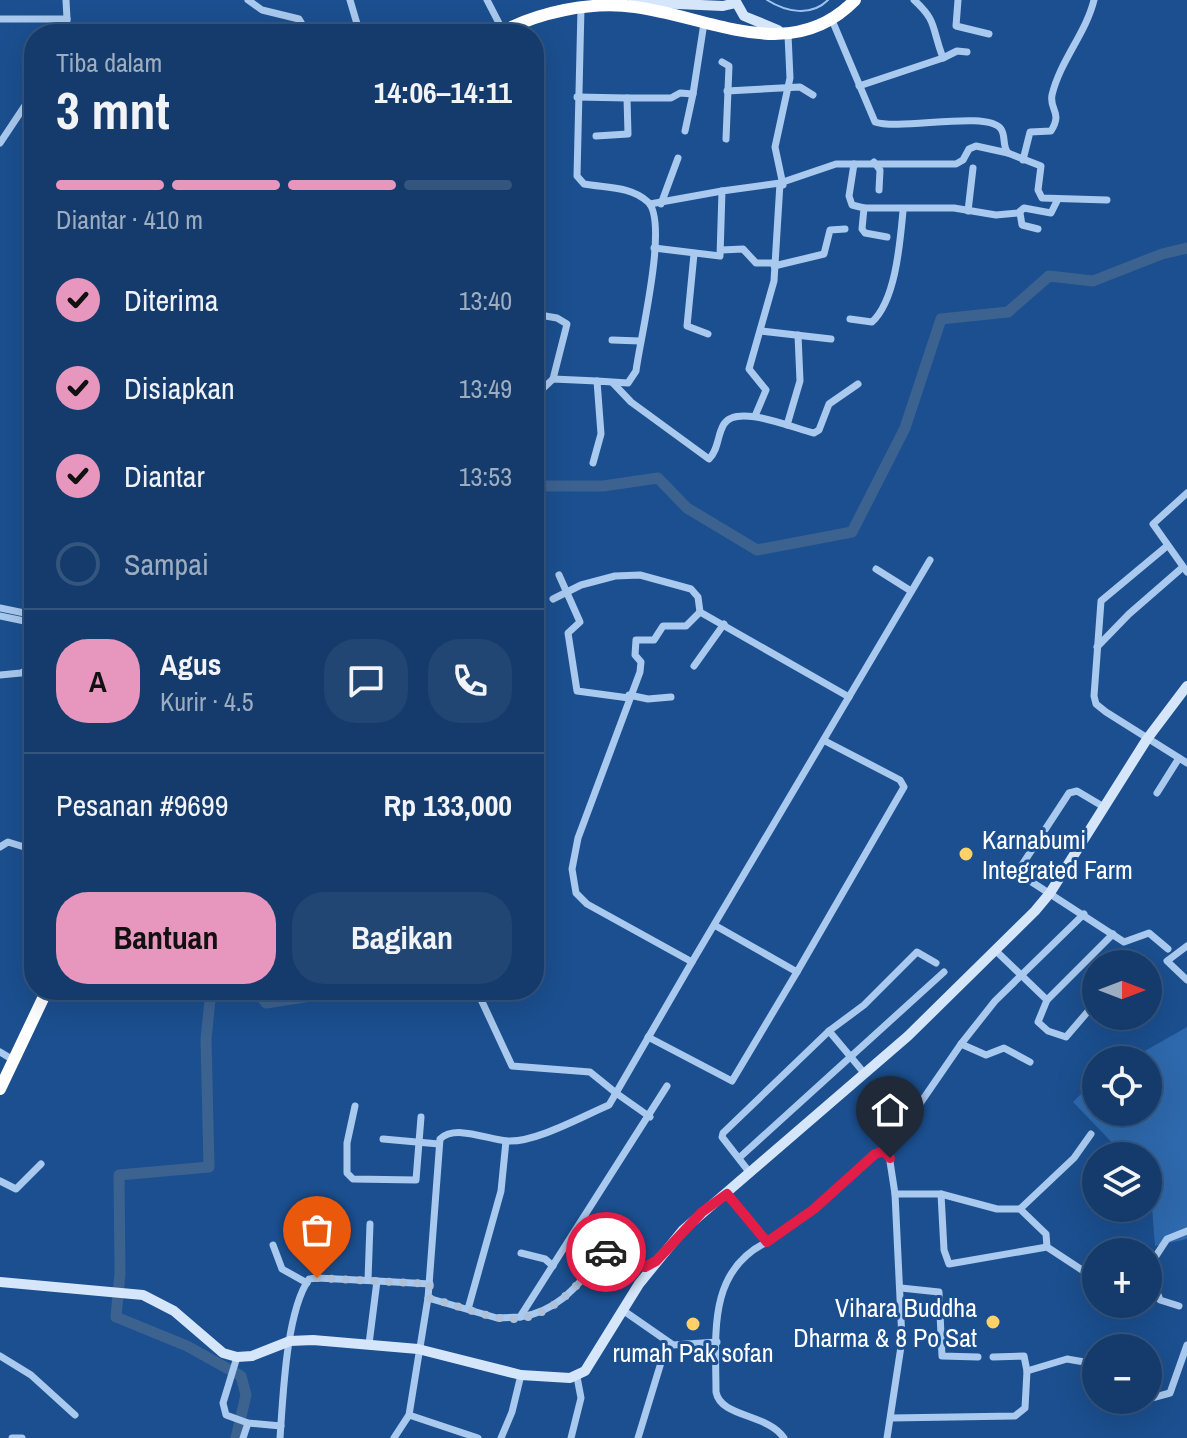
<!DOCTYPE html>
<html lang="id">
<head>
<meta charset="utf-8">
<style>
  :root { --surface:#143b6b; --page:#214673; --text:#f1f3f6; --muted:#9dadc1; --line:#33557e; --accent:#e797bd }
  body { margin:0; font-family:"Archivo Narrow",sans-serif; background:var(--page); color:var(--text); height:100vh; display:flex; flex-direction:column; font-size:30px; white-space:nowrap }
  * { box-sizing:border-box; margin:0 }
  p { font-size:26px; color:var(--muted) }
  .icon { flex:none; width:44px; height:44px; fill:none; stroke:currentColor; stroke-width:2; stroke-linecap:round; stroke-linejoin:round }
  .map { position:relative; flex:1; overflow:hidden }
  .side { position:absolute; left:24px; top:24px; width:520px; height:976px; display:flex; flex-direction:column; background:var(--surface); border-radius:32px; box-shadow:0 8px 32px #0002,0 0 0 2px var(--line) }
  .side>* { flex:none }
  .needle { width:52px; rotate:90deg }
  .fabs { position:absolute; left:1082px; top:950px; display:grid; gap:16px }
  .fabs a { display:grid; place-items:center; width:80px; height:80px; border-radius:50%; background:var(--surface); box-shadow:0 8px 32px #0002,0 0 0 2px var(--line); font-size:40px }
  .pin { position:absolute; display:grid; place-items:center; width:68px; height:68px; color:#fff; margin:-82px -34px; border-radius:50% 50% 50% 0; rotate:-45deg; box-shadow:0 0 8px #0007 }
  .pin .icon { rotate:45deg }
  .courier { position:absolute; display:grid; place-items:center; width:80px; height:80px; margin:-40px; border:6px solid #e11d48; border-radius:50%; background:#fff; color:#222; box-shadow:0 2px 10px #0007 }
  .summary em { font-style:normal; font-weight:800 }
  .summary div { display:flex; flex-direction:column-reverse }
  .summary { display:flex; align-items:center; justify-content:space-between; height:136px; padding:0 32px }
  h1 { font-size:52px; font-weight:800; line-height:60px }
  .bar { display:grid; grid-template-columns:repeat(4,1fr); gap:12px 8px; align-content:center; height:96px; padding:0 32px }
  .bar i { height:10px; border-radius:6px; background:var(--line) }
  .bar .active { background:var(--accent) }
  .bar p { grid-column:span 4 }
  .line { display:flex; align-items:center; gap:20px; padding:0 32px; border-top:2px solid var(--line) }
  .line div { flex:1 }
  .round { display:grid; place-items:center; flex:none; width:84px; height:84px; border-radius:32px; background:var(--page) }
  ol { padding:0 32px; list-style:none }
  li { display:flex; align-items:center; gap:24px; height:88px }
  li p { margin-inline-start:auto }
  li .icon { padding:8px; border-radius:50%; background:var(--accent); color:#111; stroke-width:4 }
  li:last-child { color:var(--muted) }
  li i { width:44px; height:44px; border:4px solid var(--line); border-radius:50% }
  .action { display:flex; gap:16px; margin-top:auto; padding:16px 32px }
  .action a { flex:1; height:92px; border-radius:32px; background:var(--accent); color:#111; font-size:32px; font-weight:800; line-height:92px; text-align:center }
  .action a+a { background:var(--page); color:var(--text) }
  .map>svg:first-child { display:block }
  .green { fill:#2e69ad }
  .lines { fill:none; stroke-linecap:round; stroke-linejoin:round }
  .stream { stroke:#9cc4f0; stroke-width:2 }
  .river { stroke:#3c6290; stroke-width:11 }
  .street { stroke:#a9c9ee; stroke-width:7 }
  .secondary { stroke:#d6e6fa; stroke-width:10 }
  .highway { stroke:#fff; stroke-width:12 }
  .done { stroke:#afc1d8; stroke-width:8; stroke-dasharray:0 14.4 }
  .route { stroke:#e11d48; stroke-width:10 }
  .poi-dot { fill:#ffd166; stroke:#1b4f8f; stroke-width:3 }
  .labels { text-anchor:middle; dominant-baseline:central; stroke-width:6; stroke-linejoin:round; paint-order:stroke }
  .poi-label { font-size:26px; fill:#fff; stroke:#1b4f8f; text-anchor:start }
</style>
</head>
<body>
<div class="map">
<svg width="1187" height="1438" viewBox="0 0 1187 1438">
  <rect width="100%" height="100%" fill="#1b4f8f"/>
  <path class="green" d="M1187,1027v212l-32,7 -7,-90h-23l-52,-54 23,-23v33h52v-52h-19z"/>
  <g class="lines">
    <path class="stream" d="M767,0c19,12 44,17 61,0"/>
    <g class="river">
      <path d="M534,486h69l55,-8 29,30 70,42 95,-18 53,-104 36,-109 67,-7 41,-36 44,5 69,-27 25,-6"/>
      <path d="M211,990l-5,49 3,128 -90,8 1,98 -4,44 71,29 54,30 5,19 -10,43"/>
      <path d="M256,990l10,13 83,-13"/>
    </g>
    <g class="street">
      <path d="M66,0l1,19"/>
      <path d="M248,0l14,10 37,9 9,15"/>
      <path d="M350,0l10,34"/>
      <path d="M487,0l14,27"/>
      <path d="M914,0c24,22 17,27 29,58l14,-7 10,1"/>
      <path d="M958,0l-2,26 33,8"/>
      <path d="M581,8l-4,168 7,8c22,4 47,2 64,18 21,20 -8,137 -12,169l-8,12 -31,-2 4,53 -8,29"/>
      <path d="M0,19h67l-1,15"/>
      <path d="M832,20l43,102c25,9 112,-12 126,7 5,7 1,17 7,24l33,13 -3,24 4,8 65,2"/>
      <path d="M722,62l7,4 -3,73"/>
      <path d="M859,86l84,-28"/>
      <path d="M727,91l73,-4 13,8"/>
      <path d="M577,97l50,1"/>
      <path d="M685,131l8,-37"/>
      <path d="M596,136l32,-2 -1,-36h44l9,-5 13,1 11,-71"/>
      <path d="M0,143l34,-51"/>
      <path d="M1023,160l7,-28 21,-1c12,-19 -2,-21 1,-36 8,-34 34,-62 42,-95"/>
      <path d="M874,162l6,8 -1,20"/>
      <path d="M854,164l-5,32 3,9 12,3 -2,21 3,4 22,4"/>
      <path d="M783,185l-8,-38 15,-69 -2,-43"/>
      <path d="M650,204l72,-13"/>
      <path d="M661,204l17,-46"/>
      <path d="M864,208h90l42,7 22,-2 6,-5 27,5 6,-12"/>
      <path d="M968,211l5,-43"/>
      <path d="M1020,213l2,12 16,4"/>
      <path d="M654,248l66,8 2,-65 58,-8"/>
      <path d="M722,250l21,-1 13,14h18"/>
      <path d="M694,254l-7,72 21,8"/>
      <path d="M774,266l50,-12 6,-24 15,-1"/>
      <path d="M534,314l23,4 10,6 -14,55"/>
      <path d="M850,319l22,3c24,-22 28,-80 31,-111"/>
      <path d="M761,331l70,8"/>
      <path d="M612,340l28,1"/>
      <path d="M613,383l18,19 78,57c10,-10 8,-24 15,-35 13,-21 71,5 90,9l5,-3 10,-26 29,-20"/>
      <path d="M534,397l19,-18 44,2"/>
      <path d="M755,416l11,-26 -17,-21 25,-88 6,-98 56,-19h120l7,-4 6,-11 7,-3 32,7"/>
      <path d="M787,425l13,-44 -2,-46"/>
      <path d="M1187,493l-34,31 34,48"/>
      <path d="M1167,546l-66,55 -7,95 2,8 10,8 81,51"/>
      <path d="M876,569l35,22"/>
      <path d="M559,575l21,47 -12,11 9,58 52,7"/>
      <path d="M553,599l28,-14 34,-9 25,-1 51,14 7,8 2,15 149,85"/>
      <path d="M0,608l34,7"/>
      <path d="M0,616l34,7"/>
      <path d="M30,622l4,21"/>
      <path d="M1097,647l32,-33 54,-47"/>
      <path d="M694,666l30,-42"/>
      <path d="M0,675l21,-2 13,-6"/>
      <path d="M629,695l19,4 23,-2"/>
      <path d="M1157,793l22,-35"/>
      <path d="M1104,807l-27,-16 -8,2 -49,75 1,7 103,67 25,-9 19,16"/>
      <path d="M0,847l8,-5 26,8"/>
      <path d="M716,926l81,46 107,-185 -4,-7 -75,-39"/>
      <path d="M1187,946l-20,15 20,19"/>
      <path d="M995,950l52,50"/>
      <path d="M692,962l238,-402"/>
      <path d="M478,993l34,73 78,6 26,21 76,-131 -105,-58 -11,-11 -4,-24 6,-31 62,-166 1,-10 -6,-7 1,-15h18l9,-14h23l14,-14"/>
      <path d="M1096,1002l-30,35 -18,-6 -10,-9 9,-22 66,-66"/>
      <path d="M648,1037l84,44 65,-109"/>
      <path d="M961,1044l25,11 18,-7 26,14"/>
      <path d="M0,1052l10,6"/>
      <path d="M865,1074l-36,-43 35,-26 53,-53 19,11"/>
      <path d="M355,1106l-8,37v30l6,6 63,1 5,-63"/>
      <path d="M383,1139l56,5"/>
      <path d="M886,1153l75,-109 34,-43 89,-87"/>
      <path d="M739,1158l205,-186"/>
      <path d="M750,1173l-28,-36 1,-4 106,-102"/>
      <path d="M0,1181l16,8 25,-25"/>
      <path d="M727,1194l40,48 47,-33 61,-55 5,-3 9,4 6,39 7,146 -15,98"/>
      <path d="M895,1194h46l3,56 5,14 98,-17"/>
      <path d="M941,1194l56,15h23l54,-51 17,-24"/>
      <path d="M1020,1209l26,25 1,13 38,25 11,2"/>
      <path d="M767,1242c-60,29 -51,93 -51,150 5,26 51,21 68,46"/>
      <path d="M273,1245l9,24 25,14"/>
      <path d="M521,1253l24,6 8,7"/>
      <path d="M1148,1268l19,-29 20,-8"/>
      <path d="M1148,1277v13"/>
      <path d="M368,1280l2,-56"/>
      <path d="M901,1288l38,4 3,64 36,1"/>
      <path d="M1148,1290l9,2 3,8 19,6"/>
      <path d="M428,1298l69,20 23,-1 147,-231"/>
      <path d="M468,1309l33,-118 5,-50"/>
      <path d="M624,1311l49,34 44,-3"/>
      <path d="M1136,1312l1,-8"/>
      <path d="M520,1317c42,-6 62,-38 88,-67l8,-2 28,19 12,-6"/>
      <path d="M369,1344l8,-63 53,3"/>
      <path d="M0,1356l31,19 44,40"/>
      <path d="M237,1357l-14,46 3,12 22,8 33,3"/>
      <path d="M993,1357l31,-1 3,15"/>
      <path d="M1148,1399l22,-6 17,-48"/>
      <path d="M409,1415l69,23"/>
      <path d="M891,1418l124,-2 10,-8 2,-37 40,-12 29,5"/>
      <path d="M12,1438h10"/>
      <path d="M243,1438l5,-15"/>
      <path d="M280,1438c3,-41 6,-126 29,-159l8,-1 60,3"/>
      <path d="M394,1438l15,-23 19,-117 12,-159c16,-15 48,1 67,2 28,2 76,-25 102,-36l7,-12 34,24"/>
      <path d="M501,1438l11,-26 9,-37"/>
      <path d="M571,1438l10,-40 -4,-21"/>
      <path d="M638,1438l29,-95"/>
    </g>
    <g class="secondary">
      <path d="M735,0l9,16 34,14"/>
      <path d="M633,2l90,4 13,-3"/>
      <path d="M0,1282l143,13 31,16 49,42 14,4 15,-1 38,-15 23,-1 105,9 103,26 49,3 15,-7 54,-87 44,-54 225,-194 127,-125 15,-18 97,-154 40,-53"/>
    </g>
    <g class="highway">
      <path d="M498,34c39,-22 93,-33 137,-27 76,10 156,59 220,-7"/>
      <path d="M0,1089l47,-99"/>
    </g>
  </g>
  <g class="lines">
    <path class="done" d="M317,1278l113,6 -2,14c23,5 44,14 66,19 51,12 83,-31 112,-65"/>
    <path class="route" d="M606,1252l10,-4 29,19 11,-6 46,-49 25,-18 40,48 47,-33 61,-55 9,-3 6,7"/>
  </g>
  <g class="poi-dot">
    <circle cx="966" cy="854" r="8"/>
    <circle cx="993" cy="1322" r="8"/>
    <circle cx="693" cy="1324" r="8"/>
  </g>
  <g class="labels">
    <g class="poi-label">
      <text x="982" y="839">Karnabumi<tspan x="982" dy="30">Integrated Farm</tspan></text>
      <text x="977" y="1307" text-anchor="end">Vihara Buddha<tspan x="977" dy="30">Dharma &amp; 8 Po Sat</tspan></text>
      <text x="693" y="1352" text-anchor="middle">rumah Pak sofan</text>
    </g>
  </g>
</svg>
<div class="fabs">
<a><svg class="needle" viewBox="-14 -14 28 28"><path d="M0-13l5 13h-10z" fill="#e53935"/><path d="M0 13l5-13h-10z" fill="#9dadc1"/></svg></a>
<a><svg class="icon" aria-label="locate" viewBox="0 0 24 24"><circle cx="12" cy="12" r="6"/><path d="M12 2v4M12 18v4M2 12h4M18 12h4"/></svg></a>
<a><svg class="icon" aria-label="layers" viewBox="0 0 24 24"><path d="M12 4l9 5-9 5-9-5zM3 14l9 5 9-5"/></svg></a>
<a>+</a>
<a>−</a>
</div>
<div class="pin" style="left:317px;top:1278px;background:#ea580c"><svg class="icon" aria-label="bag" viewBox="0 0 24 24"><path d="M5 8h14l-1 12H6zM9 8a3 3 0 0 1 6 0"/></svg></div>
<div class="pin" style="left:890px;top:1158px;background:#1f2937"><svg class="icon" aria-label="home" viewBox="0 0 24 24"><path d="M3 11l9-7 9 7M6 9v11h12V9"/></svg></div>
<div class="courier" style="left:606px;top:1252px"><svg class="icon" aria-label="car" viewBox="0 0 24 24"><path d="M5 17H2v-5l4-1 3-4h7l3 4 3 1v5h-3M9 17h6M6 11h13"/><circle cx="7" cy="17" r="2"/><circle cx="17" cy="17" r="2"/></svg></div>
<section class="side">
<div class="summary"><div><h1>3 mnt</h1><p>Tiba dalam</p></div><em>14:06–14:11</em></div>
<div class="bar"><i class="active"></i><i class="active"></i><i class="active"></i><i></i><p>Diantar · 410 m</p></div>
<ol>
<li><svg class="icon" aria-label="check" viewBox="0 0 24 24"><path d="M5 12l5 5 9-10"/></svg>Diterima<p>13:40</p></li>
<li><svg class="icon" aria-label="check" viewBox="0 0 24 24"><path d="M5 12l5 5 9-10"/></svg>Disiapkan<p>13:49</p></li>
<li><svg class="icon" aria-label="check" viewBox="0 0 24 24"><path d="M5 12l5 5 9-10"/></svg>Diantar<p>13:53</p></li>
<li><i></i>Sampai</li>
</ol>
<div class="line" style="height:144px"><b class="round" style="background:var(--accent);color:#111">A</b><div><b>Agus</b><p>Kurir · 4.5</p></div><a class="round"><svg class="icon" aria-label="chat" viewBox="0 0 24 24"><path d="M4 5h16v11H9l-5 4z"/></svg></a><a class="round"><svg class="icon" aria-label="phone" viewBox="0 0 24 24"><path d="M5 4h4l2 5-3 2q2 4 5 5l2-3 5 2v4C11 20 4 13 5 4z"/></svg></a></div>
<div class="line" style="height:104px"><div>Pesanan #9699</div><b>Rp 133,000</b></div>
<div class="action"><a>Bantuan</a><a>Bagikan</a></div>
</section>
</div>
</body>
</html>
